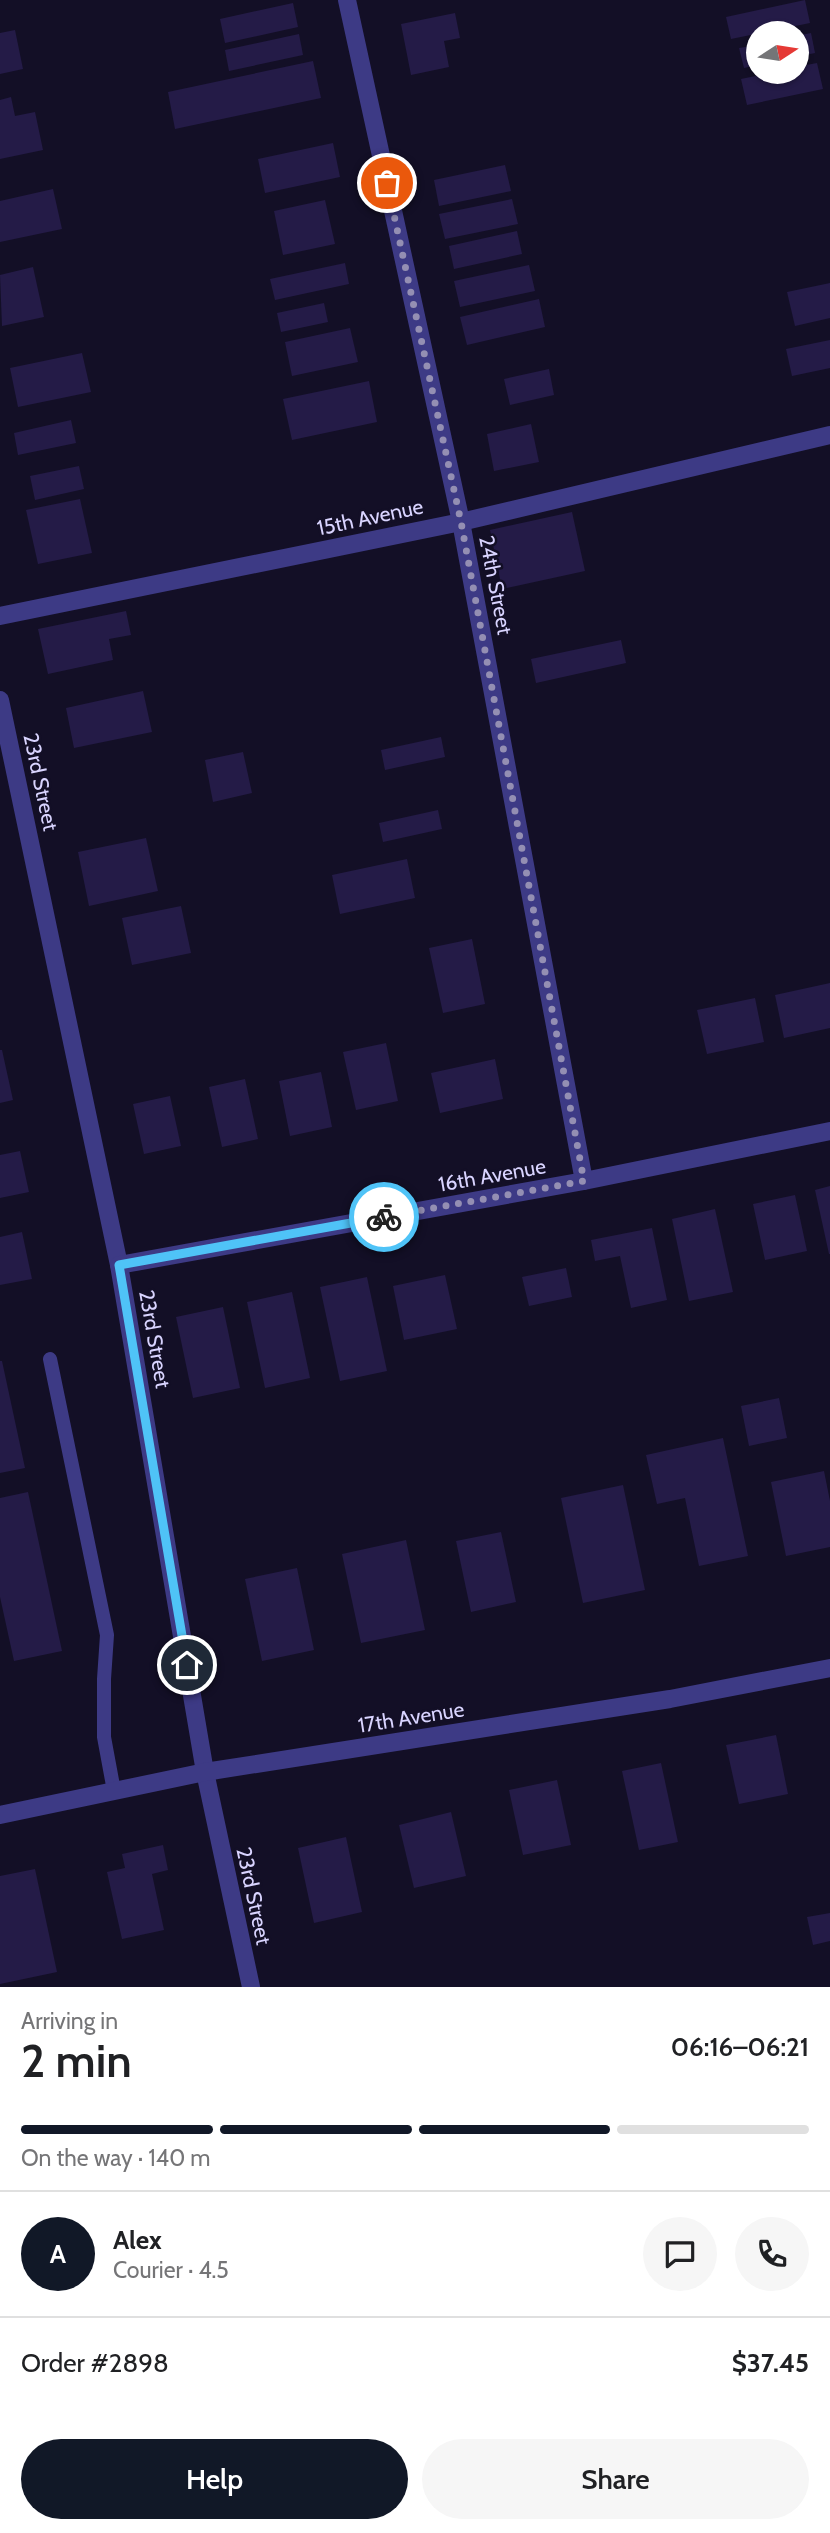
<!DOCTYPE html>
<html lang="en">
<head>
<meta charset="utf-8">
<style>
  :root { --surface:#fff; --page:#f6f6f6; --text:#202124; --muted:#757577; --line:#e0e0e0; --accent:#111827 }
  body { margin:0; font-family:Cabin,sans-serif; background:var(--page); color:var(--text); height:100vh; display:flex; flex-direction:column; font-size:26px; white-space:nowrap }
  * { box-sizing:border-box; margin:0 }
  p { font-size:23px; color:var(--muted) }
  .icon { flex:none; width:38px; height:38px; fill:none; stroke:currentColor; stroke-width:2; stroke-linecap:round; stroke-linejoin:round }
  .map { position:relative; height:1987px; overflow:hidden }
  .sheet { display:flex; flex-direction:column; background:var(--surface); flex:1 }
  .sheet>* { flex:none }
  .needle { width:46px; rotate:78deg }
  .tools { position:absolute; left:746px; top:21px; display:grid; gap:14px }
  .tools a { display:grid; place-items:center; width:63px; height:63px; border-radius:50%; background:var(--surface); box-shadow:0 2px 5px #0004; font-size:35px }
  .pin { position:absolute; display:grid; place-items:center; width:60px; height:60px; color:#fff; margin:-30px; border:4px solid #fff; border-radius:50%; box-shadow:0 2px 7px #0007 }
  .courier { position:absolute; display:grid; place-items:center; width:70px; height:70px; margin:-35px; border:5px solid #4fc3f7; border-radius:50%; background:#fff; color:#222; box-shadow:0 2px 9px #0007 }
  .overview em { font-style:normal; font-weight:600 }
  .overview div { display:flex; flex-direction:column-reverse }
  .overview { display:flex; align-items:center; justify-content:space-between; height:119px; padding:0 21px }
  h1 { font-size:46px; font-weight:600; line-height:52px }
  .bar { display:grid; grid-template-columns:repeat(4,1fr); gap:10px 7px; align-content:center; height:84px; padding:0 21px }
  .bar i { height:9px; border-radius:5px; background:var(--line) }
  .bar .on { background:var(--accent) }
  .bar p { grid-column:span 4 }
  .line { display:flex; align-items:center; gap:18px; padding:0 21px; border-top:2px solid var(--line) }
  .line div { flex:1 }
  .round { display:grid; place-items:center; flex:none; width:74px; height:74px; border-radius:37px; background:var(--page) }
  .cta { display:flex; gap:14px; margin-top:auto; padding:14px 21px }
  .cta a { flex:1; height:80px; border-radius:42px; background:var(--accent); color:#fff; font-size:28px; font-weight:600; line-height:80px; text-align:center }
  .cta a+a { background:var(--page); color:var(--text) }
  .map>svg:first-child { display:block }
  .building { fill:#241b47 }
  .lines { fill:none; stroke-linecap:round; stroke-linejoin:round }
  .service { stroke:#3d3a85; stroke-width:14 }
  .minor { stroke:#3d3a85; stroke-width:18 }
  .done { stroke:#948fb3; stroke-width:7; stroke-dasharray:0 12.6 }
  .route { stroke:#4fc3f7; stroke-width:9 }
  .labels { text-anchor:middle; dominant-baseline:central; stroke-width:5; stroke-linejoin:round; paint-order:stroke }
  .street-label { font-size:21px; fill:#d9d4ff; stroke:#130f26 }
</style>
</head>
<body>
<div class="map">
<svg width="830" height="1987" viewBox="0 0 830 1987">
  <rect width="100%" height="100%" fill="#130f26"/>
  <g class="building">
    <path d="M805,0l5,23 -79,16 -5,-22z"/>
    <path d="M293,3l5,24 -73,16 -5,-24z"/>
    <path d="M455,13l5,25 -16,3 5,26 -38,8 -10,-51z"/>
    <path d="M15,30l8,39 -23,5v-41z"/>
    <path d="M811,33l4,20 -19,4v-21z"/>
    <path d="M299,34l4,21 -74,16 -4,-21z"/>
    <path d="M758,45v20l-14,3 -5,-20z"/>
    <path d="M313,61l8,37 -146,31 -7,-37z"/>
    <path d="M817,63l6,26 -76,16 -6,-26 34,-7h21v-5z"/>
    <path d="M11,97l4,19 20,-4 8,38 -43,9v-59z"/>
    <path d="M333,143l7,34 -75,16 -7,-34z"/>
    <path d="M505,165l6,26 -72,15 -5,-26z"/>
    <path d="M53,189l9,40 -62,13v-41z"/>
    <path d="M512,199l6,25 -73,15 -6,-25z"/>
    <path d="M325,200l10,44 -52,11 -9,-44z"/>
    <path d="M517,231l5,23 -68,15 -5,-23z"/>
    <path d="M345,263l4,21 -74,16 -5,-21z"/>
    <path d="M529,265l6,26 -75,16 -6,-26z"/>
    <path d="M33,267l11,50 -42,9 -2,-51z"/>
    <path d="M830,283v35l-35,8 -8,-34z"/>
    <path d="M539,299l6,28 -78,18 -7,-28z"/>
    <path d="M324,303l4,19 -47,10 -4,-19z"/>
    <path d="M350,328l8,34 -66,14 -7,-34z"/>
    <path d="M830,340v28l-38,8 -6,-27z"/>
    <path d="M82,353l9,39 -73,15 -8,-39z"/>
    <path d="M549,369l5,26 -44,10 -6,-26z"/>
    <path d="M369,381l8,41 -85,18 -9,-41z"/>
    <path d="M71,420l5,23 -58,12 -4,-22z"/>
    <path d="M531,424l8,38 -45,9 -7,-37z"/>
    <path d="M79,466l5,23 -49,11 -5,-24z"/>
    <path d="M80,499l12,54 -54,11 -12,-54z"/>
    <path d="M572,512l13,59 -83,18 -12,-59z"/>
    <path d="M126,611l5,24 -22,4 4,21 -65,14 -10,-45z"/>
    <path d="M621,640l5,23 -90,20 -5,-24z"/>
    <path d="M143,691l9,41 -78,16 -8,-40z"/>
    <path d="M441,737l4,20 -60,13 -4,-20z"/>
    <path d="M243,752l9,41 -39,9 -8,-42z"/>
    <path d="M438,810l4,19 -59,13 -4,-19z"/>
    <path d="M146,838l12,53 -69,15 -11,-54z"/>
    <path d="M407,859l8,39 -75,16 -8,-39z"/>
    <path d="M181,906l10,47 -59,12 -10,-47z"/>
    <path d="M472,939l13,65 -42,9 -14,-65z"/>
    <path d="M830,983v45l-46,10 -9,-43z"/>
    <path d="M755,998l9,44 -57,12 -10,-44z"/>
    <path d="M386,1043l12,58 -42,9 -13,-58z"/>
    <path d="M0,1050h2l11,50 -13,3z"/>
    <path d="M495,1059l8,40 -63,14 -9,-40z"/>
    <path d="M321,1072l11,55 -42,9 -11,-55z"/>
    <path d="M245,1079l13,60 -36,8 -13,-60z"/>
    <path d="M170,1096l11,50 -37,8 -11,-50z"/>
    <path d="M20,1151l9,41 -29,6v-43z"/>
    <path d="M830,1186v68h-1l-14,-64z"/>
    <path d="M795,1195l12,56 -42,9 -12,-56z"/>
    <path d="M715,1209l18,83 -44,9 -17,-82z"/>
    <path d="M652,1228l15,72 -36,8 -11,-52 -25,5 -4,-21z"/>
    <path d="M22,1232l10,47 -32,6v-48z"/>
    <path d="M566,1268l6,29 -43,9 -7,-29z"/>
    <path d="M445,1275l12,54 -53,11 -11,-54z"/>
    <path d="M367,1277l20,94 -47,10 -20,-94z"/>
    <path d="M292,1292l18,86 -45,10 -18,-86z"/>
    <path d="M223,1307l17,81 -47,10 -17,-81z"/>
    <path d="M0,1361h2l23,107 -25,5z"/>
    <path d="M779,1398l8,40 -38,8 -8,-40z"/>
    <path d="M723,1438l25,118 -49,10 -14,-68 -28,6 -11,-49z"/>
    <path d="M824,1471l6,30v46l-44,9 -15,-74z"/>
    <path d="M623,1485l22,105 -62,13 -22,-105z"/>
    <path d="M28,1492l34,159 -48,10 -14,-64v-99z"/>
    <path d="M501,1532l15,70 -45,10 -15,-71z"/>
    <path d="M406,1540l19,90 -64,13 -19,-89z"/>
    <path d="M297,1568l17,82 -52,11 -17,-82z"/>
    <path d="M776,1735l12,59 -49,10 -13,-59z"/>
    <path d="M661,1763l17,79 -39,8 -17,-79z"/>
    <path d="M557,1780l14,65 -48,10 -14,-65z"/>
    <path d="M451,1812l15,64 -52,12 -15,-63z"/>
    <path d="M346,1837l16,75 -48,11 -16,-75z"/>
    <path d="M163,1845l5,25 -16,4 12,56 -42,9 -15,-67 18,-4 -3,-14z"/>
    <path d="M35,1869l22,103 -57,12v-108z"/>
    <path d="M830,1913v28l-17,4 -6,-28z"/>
  </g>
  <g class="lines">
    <path class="service" d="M50,1359l57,276 -3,44v58l10,54"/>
    <g class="minor">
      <path d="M347,0l114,522 123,659"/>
      <path d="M0,616l461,-94 369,-87"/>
      <path d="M0,700l119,565 86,507 46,215"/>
      <path d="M119,1265l465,-84 246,-50"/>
      <path d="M0,1815l205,-43 465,-73 160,-31"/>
    </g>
  </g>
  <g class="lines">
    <path class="done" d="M384,1217l200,-36 -123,-659 -74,-339"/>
    <path class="route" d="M187,1665l-68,-400 265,-48"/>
  </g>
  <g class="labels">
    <g class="street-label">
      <text transform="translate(370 517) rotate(-12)">15th Avenue</text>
      <text transform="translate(496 585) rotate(79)">24th Street</text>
      <text transform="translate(41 782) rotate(78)">23rd Street</text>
      <text transform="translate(492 1175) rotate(-10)">16th Avenue</text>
      <text transform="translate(155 1339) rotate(80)">23rd Street</text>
      <text transform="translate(411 1717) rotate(-9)">17th Avenue</text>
      <text transform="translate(254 1896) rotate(78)">23rd Street</text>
    </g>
  </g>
</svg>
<div class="tools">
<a><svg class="needle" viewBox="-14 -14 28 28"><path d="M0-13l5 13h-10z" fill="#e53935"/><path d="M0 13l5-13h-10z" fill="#757577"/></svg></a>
</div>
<div class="pin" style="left:387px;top:183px;background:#ea580c"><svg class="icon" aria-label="bag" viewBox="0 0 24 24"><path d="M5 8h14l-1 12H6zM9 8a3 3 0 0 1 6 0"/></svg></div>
<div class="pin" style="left:187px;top:1665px;background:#1f2937"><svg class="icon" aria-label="home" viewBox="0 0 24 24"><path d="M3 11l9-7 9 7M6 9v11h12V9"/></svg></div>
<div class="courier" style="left:384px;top:1217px"><svg class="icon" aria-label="bike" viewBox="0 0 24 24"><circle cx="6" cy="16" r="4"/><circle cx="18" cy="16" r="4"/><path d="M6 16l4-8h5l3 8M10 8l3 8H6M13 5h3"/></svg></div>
</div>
<section class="sheet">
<div class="overview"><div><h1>2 min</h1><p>Arriving in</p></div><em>06:16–06:21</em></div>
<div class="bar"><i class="on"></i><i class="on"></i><i class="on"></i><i></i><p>On the way · 140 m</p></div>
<div class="line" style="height:126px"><b class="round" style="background:var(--accent);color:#fff">A</b><div><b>Alex</b><p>Courier · 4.5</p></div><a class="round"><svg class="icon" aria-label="chat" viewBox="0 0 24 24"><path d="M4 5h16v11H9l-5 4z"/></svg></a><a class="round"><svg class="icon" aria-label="phone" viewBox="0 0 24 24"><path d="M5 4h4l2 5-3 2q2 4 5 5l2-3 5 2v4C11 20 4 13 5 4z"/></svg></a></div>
<div class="line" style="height:91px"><div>Order #2898</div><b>$37.45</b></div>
<div class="cta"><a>Help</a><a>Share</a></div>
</section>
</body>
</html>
